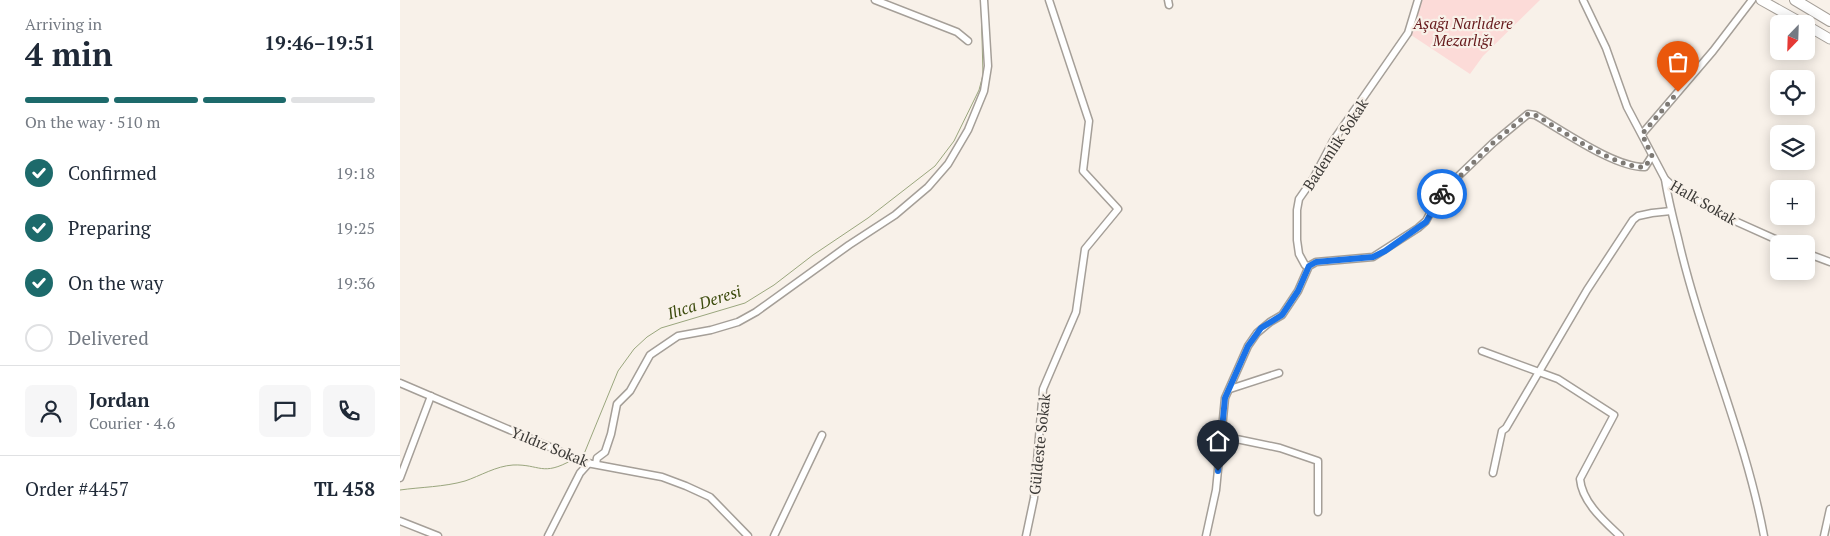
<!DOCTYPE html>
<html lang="en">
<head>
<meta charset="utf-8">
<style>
  :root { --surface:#fff; --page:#f6f6f7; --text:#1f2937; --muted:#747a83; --line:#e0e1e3; --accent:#1d6a6b }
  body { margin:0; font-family:"PT Serif",serif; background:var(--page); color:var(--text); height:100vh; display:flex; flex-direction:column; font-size:19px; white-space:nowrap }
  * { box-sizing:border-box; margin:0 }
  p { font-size:16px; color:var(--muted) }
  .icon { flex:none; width:28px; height:28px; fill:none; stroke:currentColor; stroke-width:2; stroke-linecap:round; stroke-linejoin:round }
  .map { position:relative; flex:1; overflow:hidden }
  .sheet { display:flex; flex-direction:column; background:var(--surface); width:400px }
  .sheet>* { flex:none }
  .needle { width:32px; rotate:203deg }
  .buttons { position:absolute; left:1370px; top:15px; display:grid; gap:10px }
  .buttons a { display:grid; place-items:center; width:45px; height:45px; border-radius:8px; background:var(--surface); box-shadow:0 2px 12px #0003; font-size:25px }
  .pin { position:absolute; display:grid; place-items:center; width:42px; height:42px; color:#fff; margin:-51px -21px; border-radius:50% 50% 50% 0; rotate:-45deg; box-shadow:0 0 5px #0007 }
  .pin .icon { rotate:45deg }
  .courier { position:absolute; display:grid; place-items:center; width:50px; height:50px; margin:-25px; border:4px solid #1a73e8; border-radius:50%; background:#fff; color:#222; box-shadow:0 1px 6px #0007 }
  .headline em { font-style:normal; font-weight:700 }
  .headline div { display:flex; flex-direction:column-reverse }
  .headline { display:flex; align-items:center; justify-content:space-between; height:85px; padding:0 25px }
  h1 { font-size:32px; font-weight:700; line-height:38px }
  .bar { display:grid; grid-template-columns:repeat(4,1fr); gap:8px 5px; align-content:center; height:60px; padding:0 25px }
  .bar i { height:6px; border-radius:4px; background:var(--line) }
  .bar .current { background:var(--accent) }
  .bar p { grid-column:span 4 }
  .line { display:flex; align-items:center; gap:12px; padding:0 25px; border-top:1px solid var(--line) }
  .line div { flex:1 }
  .round { display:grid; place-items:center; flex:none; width:52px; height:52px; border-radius:8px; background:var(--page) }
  ol { padding:0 25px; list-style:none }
  li { display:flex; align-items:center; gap:15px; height:55px }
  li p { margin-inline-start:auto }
  li .icon { padding:5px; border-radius:50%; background:var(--accent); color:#fff; stroke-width:4 }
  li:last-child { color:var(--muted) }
  li i { width:28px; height:28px; border:2px solid var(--line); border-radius:50% }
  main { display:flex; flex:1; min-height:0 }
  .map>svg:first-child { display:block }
  .green { fill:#fcdbd8 }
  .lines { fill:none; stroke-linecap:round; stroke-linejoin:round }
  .stream { stroke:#9aa67e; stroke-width:1 }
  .minor-casing { stroke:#a59f98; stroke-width:9 }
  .major-casing { stroke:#a59f98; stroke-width:11 }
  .highway-casing { stroke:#a59f98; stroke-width:12 }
  .minor { stroke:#fff; stroke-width:6 }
  .major { stroke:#fff; stroke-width:9 }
  .highway { stroke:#fff; stroke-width:10 }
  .done { stroke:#7e7a75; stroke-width:5; stroke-dasharray:0 9 }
  .route { stroke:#1a73e8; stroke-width:6 }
  .labels { text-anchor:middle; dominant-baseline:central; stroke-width:4.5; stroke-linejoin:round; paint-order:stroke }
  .park-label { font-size:15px; font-style:italic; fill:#65191b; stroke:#f8f1e9 }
  .street-label { font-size:15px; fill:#3c3a37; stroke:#f8f1e9 }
  .water-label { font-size:16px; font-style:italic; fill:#3c4b0d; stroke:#f8f1e9 }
</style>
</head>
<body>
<main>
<section class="sheet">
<div class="headline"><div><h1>4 min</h1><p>Arriving in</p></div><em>19:46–19:51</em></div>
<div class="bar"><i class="current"></i><i class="current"></i><i class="current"></i><i></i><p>On the way · 510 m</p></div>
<ol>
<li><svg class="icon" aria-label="check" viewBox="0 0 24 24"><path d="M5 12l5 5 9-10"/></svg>Confirmed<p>19:18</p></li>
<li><svg class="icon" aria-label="check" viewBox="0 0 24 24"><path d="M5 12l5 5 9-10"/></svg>Preparing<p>19:25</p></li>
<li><svg class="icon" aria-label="check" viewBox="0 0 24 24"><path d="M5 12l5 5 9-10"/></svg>On the way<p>19:36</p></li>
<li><i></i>Delivered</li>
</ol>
<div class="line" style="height:90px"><a class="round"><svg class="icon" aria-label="person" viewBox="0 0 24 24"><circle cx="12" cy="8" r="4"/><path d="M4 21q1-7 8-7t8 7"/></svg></a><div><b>Jordan</b><p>Courier · 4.6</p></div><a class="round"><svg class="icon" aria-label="chat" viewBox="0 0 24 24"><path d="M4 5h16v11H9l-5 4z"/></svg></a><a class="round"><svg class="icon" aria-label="phone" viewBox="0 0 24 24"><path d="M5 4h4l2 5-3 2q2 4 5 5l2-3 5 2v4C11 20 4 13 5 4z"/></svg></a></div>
<div class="line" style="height:65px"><div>Order #4457</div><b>TL 458</b></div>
</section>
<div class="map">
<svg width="1430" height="536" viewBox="0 0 1430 536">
  <rect width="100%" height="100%" fill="#f8f1e9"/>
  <path class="green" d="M1018,0h122l-57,56 -13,18 -62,-41z"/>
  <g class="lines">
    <g class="stream">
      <path d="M180,456l4,-2 34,-83 16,-22 13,-12 14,-9 84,-25 29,-18 39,-30 55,-37 67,-52 19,-25 25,-51 4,-15 -2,-75"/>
      <path d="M0,490c21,-3 44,-3 65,-9 15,-5 31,-15 48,-16 27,-1 29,12 59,-5"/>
    </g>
    <g class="minor-casing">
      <g id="minor">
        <path d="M475,0l82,32 11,9"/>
        <path d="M768,0l1,5"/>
        <path d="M1183,0l23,48 21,59 38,72 10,9 51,29 60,27"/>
        <path d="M1242,134l71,-83 39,-51"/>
        <path d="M1265,179c3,20 8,39 13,59 23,101 67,196 86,298"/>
        <path d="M1406,253l24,9"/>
        <path d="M909,266l-4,-1 -6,-11 -2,-14v-30l2,-11 14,-20 20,-38 75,-108 10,-33"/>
        <path d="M1082,351l76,28 56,36 -34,64c2,23 24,42 40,57"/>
        <path d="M0,383l187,80 75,14 24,9 24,11 38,39"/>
        <path d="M830,389l49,-16"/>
        <path d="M822,436l58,12 38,13v51"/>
        <path d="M196,464l1,-6 8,-6 6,-18 6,-30 13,-13 20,-36 28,-19 33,-6 27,-8 18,-10 93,-67 46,-30 33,-28 20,-23 20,-34 16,-39 4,-25 -4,-66"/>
        <path d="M1093,473l9,-42 4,-3 81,-138 46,-70 5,-4 14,-3 19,-2"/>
        <path d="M0,478l31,-82"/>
        <path d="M0,521l38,15"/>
        <path d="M148,536l32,-63 9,-10"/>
        <path d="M374,536l48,-101"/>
        <path d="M626,536l8,-38 9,-109 33,-77 9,-63 33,-40 -35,-38 6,-50 -40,-121"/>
        <path d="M806,536l10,-46 9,-92 23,-52 9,-13 13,-11 12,-7 16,-24 11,-25 7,-4 57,-5 45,-29 8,-7 11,-21 11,-14 45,-43 35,-29 7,1c27,15 80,53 110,52l7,-11"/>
        <path d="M1424,536l6,-27"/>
      </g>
    </g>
    <g class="major-casing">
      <g id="major">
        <path d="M1361,0l43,24"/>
        <path d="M1406,25l24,14"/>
      </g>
    </g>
    <g class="highway-casing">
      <path id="highway" d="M1395,0l35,21"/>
    </g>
    <use href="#minor" class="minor"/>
    <use href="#major" class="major"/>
    <use href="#highway" class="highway"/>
  </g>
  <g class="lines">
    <path class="done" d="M1042,194l51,-51 35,-29 7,1c27,15 80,53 110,52l7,-11 -10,-22 36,-42"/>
    <path class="route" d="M818,471l7,-73 23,-52 13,-18 21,-13 16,-24 11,-25 7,-4 57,-5 12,-6 41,-29 16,-28"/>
  </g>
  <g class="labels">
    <g class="park-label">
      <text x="1063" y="23">Aşağı Narlıdere<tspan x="1063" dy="17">Mezarlığı</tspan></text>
    </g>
    <g class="street-label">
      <text transform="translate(935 144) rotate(-57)">Bademlik Sokak</text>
      <text transform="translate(1304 202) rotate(30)">Halk Sokak</text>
      <text transform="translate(639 444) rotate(-84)">Güldeste Sokak</text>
      <text transform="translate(150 446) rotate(22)">Yıldız Sokak</text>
    </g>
    <g class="water-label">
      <text transform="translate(304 302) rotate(-18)">Ilıca Deresi</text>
    </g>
  </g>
</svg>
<div class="buttons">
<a><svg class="needle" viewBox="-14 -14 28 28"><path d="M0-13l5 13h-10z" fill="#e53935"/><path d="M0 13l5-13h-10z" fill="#747a83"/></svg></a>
<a><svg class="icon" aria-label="locate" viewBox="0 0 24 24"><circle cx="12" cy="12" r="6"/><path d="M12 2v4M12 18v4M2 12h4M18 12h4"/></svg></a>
<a><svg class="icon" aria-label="layers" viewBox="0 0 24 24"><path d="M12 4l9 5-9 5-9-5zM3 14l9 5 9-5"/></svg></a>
<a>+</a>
<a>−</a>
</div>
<div class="pin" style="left:1278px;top:92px;background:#ea580c"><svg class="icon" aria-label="bag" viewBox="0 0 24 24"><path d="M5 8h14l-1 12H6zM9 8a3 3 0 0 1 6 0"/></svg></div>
<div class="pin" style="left:818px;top:471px;background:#1f2937"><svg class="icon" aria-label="home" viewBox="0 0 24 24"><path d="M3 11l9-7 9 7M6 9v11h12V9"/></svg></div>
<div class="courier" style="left:1042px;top:194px"><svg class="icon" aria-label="bike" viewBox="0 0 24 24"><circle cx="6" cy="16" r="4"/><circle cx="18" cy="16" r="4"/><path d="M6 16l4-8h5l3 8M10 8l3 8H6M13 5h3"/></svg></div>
</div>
</main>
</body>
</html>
